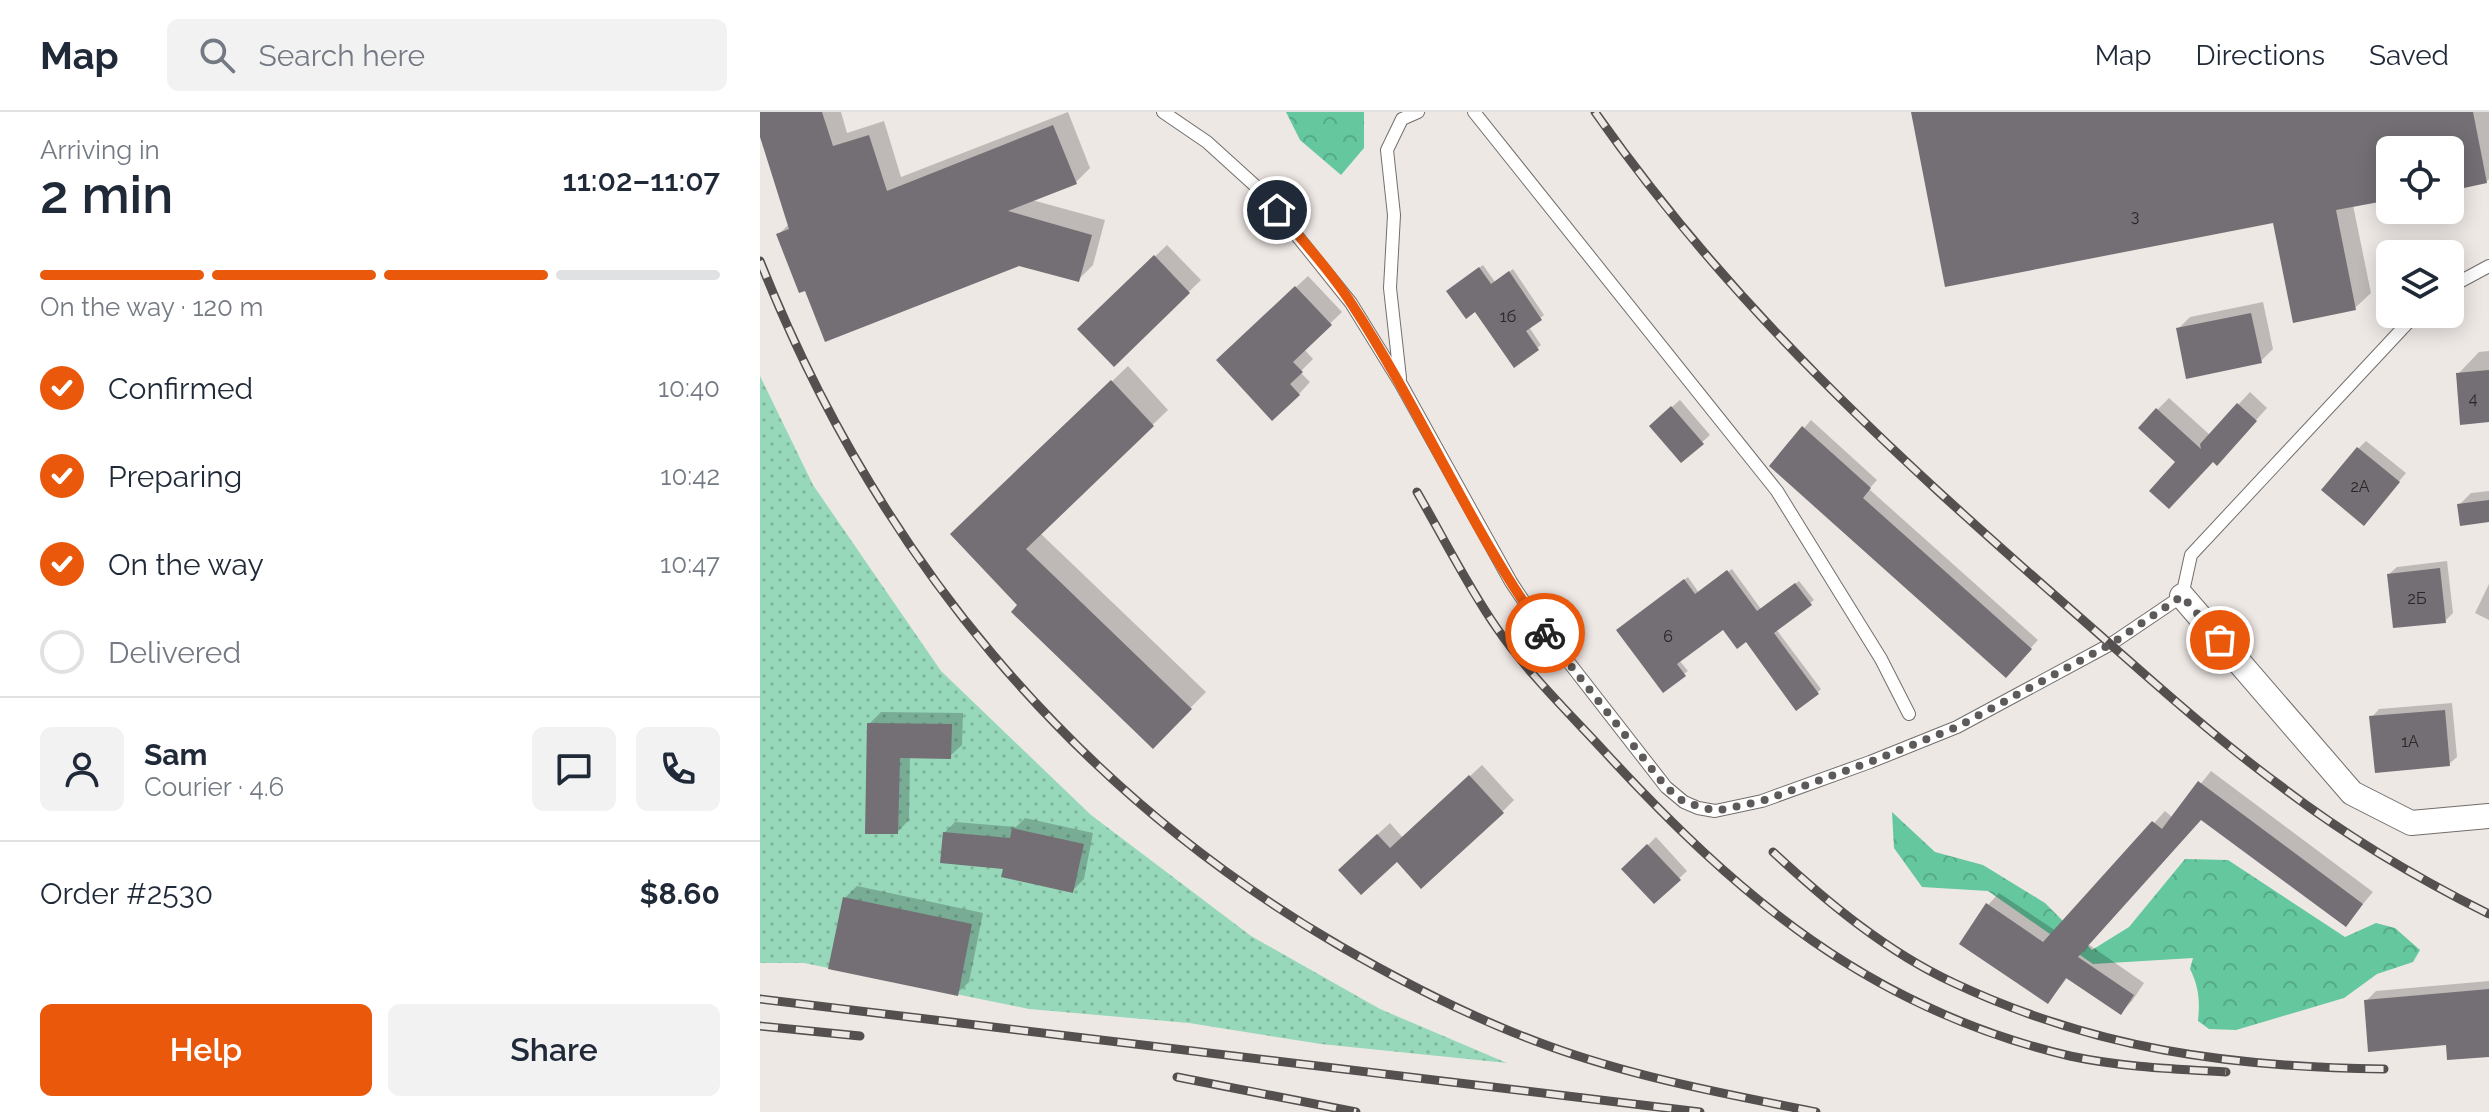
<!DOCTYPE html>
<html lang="en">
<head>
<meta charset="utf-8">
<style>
  :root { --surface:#fff; --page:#f2f2f3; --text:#1f2937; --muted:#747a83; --line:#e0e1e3; --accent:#ea580c }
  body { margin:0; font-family:Raleway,sans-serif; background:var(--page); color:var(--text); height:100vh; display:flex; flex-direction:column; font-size:30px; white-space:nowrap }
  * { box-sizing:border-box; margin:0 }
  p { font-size:26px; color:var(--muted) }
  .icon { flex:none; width:44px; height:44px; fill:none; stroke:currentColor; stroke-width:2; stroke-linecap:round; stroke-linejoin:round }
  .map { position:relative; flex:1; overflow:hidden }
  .side { display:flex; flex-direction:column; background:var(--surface); width:760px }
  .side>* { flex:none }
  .buttons { position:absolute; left:1616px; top:24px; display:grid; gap:16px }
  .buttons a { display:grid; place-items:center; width:88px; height:88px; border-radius:12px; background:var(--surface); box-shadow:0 4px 20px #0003; font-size:40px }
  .pin { position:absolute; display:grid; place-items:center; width:68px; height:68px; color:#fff; margin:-34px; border:4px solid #fff; border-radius:50%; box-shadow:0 2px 8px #0007 }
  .courier { position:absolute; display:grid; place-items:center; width:80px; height:80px; margin:-40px; border:6px solid #ea580c; border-radius:50%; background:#fff; color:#222; box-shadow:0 2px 10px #0007 }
  .overview em { font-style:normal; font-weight:600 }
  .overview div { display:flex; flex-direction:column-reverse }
  .overview { display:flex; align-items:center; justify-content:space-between; height:136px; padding:0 40px }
  h1 { font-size:52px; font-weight:600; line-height:60px }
  .bar { display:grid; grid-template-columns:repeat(4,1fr); gap:12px 8px; align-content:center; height:96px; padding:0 40px }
  .bar i { height:10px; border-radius:6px; background:var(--line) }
  .bar .active { background:var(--accent) }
  .bar p { grid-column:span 4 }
  .line { display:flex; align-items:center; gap:20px; padding:0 40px; border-top:2px solid var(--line) }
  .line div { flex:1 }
  .round { display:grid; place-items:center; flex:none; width:84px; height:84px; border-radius:12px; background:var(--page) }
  ol { padding:0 40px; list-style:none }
  li { display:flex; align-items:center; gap:24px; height:88px }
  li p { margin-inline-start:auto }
  li .icon { padding:8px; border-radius:50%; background:var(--accent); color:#fff; stroke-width:4 }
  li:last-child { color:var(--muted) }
  li i { width:44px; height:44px; border:4px solid var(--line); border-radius:50% }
  .action { display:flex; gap:16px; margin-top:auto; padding:16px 40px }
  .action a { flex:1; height:92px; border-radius:12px; background:var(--accent); color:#fff; font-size:32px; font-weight:600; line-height:92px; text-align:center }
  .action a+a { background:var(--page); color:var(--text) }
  header { display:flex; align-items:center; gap:48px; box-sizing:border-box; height:112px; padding:0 40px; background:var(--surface); border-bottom:2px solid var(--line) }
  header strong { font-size:38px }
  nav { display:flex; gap:44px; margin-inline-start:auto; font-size:28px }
  .search { width:560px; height:72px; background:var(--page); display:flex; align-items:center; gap:20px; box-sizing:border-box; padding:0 28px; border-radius:12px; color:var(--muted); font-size:30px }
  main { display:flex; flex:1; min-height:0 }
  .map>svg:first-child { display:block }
  .grass { fill:url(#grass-dots) }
  .forest { fill:url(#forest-crowns) }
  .shadow { fill:#0003 }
  .building { fill:#736f74 }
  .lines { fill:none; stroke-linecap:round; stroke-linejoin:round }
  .service-casing { stroke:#736e6b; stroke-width:14 }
  .minor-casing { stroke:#736e6b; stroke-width:26 }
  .service { stroke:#fff; stroke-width:12 }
  .minor { stroke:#fff; stroke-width:24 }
  .rail-casing { stroke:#54504f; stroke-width:9 }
  .rail { stroke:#eee8e5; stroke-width:6; stroke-dasharray:18; stroke-linecap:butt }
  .done { stroke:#5e5a59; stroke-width:8; stroke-dasharray:0 14.4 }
  .route { stroke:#ea580c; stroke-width:10 }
  .labels { text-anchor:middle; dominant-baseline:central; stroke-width:6; stroke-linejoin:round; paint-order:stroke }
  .number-label { font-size:16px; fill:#2a2627 }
</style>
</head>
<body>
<header>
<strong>Map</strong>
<div class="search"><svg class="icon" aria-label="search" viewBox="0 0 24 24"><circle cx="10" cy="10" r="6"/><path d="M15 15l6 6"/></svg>Search here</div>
<nav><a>Map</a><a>Directions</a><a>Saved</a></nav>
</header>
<main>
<section class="side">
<div class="overview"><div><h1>2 min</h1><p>Arriving in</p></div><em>11:02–11:07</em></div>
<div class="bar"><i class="active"></i><i class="active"></i><i class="active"></i><i></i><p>On the way · 120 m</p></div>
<ol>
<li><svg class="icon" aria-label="check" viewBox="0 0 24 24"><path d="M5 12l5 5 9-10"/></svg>Confirmed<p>10:40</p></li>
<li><svg class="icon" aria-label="check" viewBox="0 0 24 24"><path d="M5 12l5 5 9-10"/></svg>Preparing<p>10:42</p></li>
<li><svg class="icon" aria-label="check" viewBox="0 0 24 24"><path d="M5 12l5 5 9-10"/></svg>On the way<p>10:47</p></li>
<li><i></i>Delivered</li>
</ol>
<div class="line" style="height:144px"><a class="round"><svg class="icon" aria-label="person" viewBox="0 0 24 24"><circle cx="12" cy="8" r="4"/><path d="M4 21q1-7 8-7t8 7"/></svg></a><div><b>Sam</b><p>Courier · 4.6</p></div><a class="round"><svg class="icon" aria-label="chat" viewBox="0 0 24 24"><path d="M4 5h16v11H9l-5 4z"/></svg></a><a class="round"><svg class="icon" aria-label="phone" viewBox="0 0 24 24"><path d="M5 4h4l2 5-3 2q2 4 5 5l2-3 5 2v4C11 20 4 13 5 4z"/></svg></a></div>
<div class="line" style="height:104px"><div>Order #2530</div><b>$8.60</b></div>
<div class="action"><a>Help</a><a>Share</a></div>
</section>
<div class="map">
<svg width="1729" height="1000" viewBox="0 0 1729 1000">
  <defs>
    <pattern id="grass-dots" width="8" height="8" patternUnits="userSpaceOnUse" patternTransform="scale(2)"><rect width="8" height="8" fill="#96d8b9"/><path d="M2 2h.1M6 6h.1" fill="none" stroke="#80b89e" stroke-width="1.8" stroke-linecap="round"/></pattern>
    <pattern id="forest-crowns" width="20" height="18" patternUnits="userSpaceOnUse" patternTransform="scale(2)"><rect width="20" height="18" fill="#64c79e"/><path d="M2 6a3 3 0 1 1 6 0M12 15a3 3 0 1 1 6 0" fill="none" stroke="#56aa87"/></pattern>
  </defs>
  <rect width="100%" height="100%" fill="#eee8e5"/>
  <path class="grass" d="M0,264l53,109 128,186 150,144 160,121 129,73 127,54 -186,-19 -132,-21 -160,-14 -225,-46h-44z"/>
  <g class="forest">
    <path d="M526,0h78v36l-23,27 -41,-35z"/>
    <path d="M1132,700l43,40 48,13 62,38 47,47 37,-23 56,-68 43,1 117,77 31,-14 19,5 25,22 -7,12 -36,12 -33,24 -108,32 -27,-1 -11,-8c2,-20 1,-34 -8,-52l3,-11 -100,6 -105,-73 -66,-4 -28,-39z"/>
  </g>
  <g class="shadow">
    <path d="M0,0h81l6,21 37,-12 17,56 167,-65 22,56 -15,15 -43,17 73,20 -12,45 -15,15 -59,-16 -212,24 -29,-53 11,-11 -29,-94z"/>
    <path d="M1153,0h576v67l-3,3 -36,6v-38h-60v49l-37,6 18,88 -16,15 -80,-87z"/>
    <path d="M407,133l34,35 -87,85 -34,-36z"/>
    <path d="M723,153l12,17 18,-13 31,46 -15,12 12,18 -27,20 -39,-56 -23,-21z"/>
    <path d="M548,164l34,36 -38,37 9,10 -13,13 10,10 -11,12 -69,-45z"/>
    <path d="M1503,190l10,47 -12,12 -83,-32 12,-12z"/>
    <path d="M1729,239v69l-31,-46 21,-22z"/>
    <path d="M368,254l40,44 -128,123 166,159 -53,54 -185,-227z"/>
    <path d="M1490,280l17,16 -39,43 -15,8 -35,2 -21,-51 12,-12 41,37z"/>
    <path d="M920,288l30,35 -29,26 -22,-43z"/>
    <path d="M1051,308l66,60 -8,9 169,151 -32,35 -202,-247z"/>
    <path d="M1606,329l40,32 -35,42 -13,-66z"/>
    <path d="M1729,379v29l-30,-15 12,-12z"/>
    <path d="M1687,449l6,52 -8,8 -56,-47 8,-7z"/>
    <path d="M972,457l29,40 38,-28 15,19 -38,29 45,60 -4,4 -71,-53 -23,-13 -44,33 9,11 -4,3 -62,-47 66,-50 11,16z"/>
    <path d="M1729,472v36l-14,-7z"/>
    <path d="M1692,591l5,54 -8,7 -77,-47 7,-8z"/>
    <path d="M121,600l82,1 -1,32 -12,11h-40l-1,64 -12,12 -28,-108z"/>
    <path d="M722,653l32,35 -12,12 -105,48 -45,-2 38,-35 13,15z"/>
    <path d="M1451,659l162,121 -27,32 -144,-106 -114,126 56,39 -12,18 -12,12 -52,-36 -20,25 -60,-97 11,-12 57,38 109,-120 8,7z"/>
    <path d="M265,706l68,15 -9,46 -11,11 -67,-23 -62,-34 11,-11 61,5z"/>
    <path d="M896,725l31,34 -33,31 -30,-33z"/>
    <path d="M97,774l126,27 -14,69 -12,11 -112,-95z"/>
    <path d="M1729,869v74l-41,-12 -82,-42 10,-10z"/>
  </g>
  <g class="building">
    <path d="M0,0h62l11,34 36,-11 18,56 166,-66 24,59 -69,27 84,24 -13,47 -60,-16 -194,76 -20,-51 -6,2 -23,-59 13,-5 -29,-92z"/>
    <path d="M1151,0h562l14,71 -37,8v-41h-60v50l-54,10 20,100 -63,13 -20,-100 -328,64z"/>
    <path d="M394,143l36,38 -76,74 -37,-38z"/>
    <path d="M719,155l12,17 18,-13 33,49 -16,11 13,19 -25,18 -39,-56 -9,7 -20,-28z"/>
    <path d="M535,174l37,39 -39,37 10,10 -13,12 10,11 -28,26 -56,-61z"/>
    <path d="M1491,201l11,50 -76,16 -10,-51z"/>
    <path d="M1729,258v52l-29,3 -4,-52z"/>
    <path d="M351,268l43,46 -128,123 166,160 -39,40 -142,-137 6,-7 -67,-71z"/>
    <path d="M1477,291l20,18 -40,45 -4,-4 -44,47 -20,-18 26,-29 -37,-34 18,-20 45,41 -1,-5z"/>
    <path d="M911,294l33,38 -23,19 -32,-37z"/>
    <path d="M1042,314l69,62 -8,10 169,151 -26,29 -237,-212z"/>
    <path d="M1597,335l43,35 -36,44 -43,-36z"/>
    <path d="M1729,388v22l-29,4 -3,-22z"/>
    <path d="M1680,456l6,55 -53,5 -6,-54z"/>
    <path d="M967,458l30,41 38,-28 17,22 -38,28 45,61 -23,17 -50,-69 -9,7 -14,-19 -46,34 9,12 -23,17 -47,-63 68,-51 11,15z"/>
    <path d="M1685,598l5,56 -75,7 -6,-57z"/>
    <path d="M107,611l85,1 -1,35 -51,-1 -2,76h-33z"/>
    <path d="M709,663l35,38 -83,76 -24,-27 -36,33 -23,-25 39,-36 13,14z"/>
    <path d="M1438,669l165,123 -17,23 -145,-107 -123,137 56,38 -13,20 -55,-37 -18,26 -89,-60 27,-41 57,39 109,-121 10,8z"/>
    <path d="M252,716l72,16 -11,49 -72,-16 2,-8 -63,-6 3,-31 67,6z"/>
    <path d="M887,732l34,36 -27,24 -33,-35z"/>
    <path d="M83,785l129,27 -14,72 -130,-27z"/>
    <path d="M1729,877v68l-42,3 -1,-15 -78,7 -4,-52z"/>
  </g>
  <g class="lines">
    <g class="service-casing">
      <g id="service">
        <path d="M403,0l44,30 54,49 90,112 50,81 110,198 28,42 127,163 18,15 14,6 17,3 47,-10 108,-39 87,-35 154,-83 71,-48 9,-41 225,-241"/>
        <path d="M714,0l303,379 104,168 28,55"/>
        <path d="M1690,175l39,-21"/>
        <path d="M640,266l-10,-90 4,-73 -7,-65 15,-31 16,-7"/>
      </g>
    </g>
    <g class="minor-casing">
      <path id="minor" d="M1422,484l170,197 59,30 78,-7"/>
    </g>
    <use href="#service" class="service"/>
    <use href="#minor" class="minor"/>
    <g class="rail-casing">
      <g id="rail">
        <path d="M835,0c135,193 297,341 473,495 70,61 139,125 214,180 64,49 135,91 207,127"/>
        <path d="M0,149c115,290 309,527 580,685 66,38 134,73 206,99 87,32 180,49 270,67"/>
        <path d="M657,380c26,45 50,93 79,135 31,45 71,84 107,123 135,147 267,259 467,306 51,11 104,13 156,16"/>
        <path d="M1013,740c54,50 114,100 181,131 141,66 275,84 430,86"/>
        <path d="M0,887l940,113"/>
        <path d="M0,914l100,10"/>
        <path d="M417,965l179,35"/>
      </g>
    </g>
    <use href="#rail" class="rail"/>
  </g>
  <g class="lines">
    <path class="done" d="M785,521l121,154 18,15 31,9 47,-10 108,-39 87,-35 154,-83 71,-48 38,44"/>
    <path class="route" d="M517,98c26,31 54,62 76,96 69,106 118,225 192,327"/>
  </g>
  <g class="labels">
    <g class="number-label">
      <text x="1375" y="104">3</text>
      <text x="748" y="204">1б</text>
      <text x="1713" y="286">4</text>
      <text x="1600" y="374">2А</text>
      <text x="1657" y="486">2Б</text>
      <text x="908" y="524">6</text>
      <text x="1650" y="629">1А</text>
    </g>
  </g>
</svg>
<div class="buttons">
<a><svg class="icon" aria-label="locate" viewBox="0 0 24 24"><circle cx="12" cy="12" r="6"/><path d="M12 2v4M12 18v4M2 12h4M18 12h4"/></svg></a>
<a><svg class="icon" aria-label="layers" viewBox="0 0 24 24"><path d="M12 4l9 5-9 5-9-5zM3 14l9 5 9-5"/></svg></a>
</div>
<div class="pin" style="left:1460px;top:528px;background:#ea580c"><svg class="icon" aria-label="bag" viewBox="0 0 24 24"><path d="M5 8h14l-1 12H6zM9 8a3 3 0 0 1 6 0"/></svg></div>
<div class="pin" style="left:517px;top:98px;background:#1f2937"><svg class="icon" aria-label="home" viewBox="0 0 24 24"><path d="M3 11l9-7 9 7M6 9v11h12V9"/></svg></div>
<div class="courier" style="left:785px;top:521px"><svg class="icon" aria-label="bike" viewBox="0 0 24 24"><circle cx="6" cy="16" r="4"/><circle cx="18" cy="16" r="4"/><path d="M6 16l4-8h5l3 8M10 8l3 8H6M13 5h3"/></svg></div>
</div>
</main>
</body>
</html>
